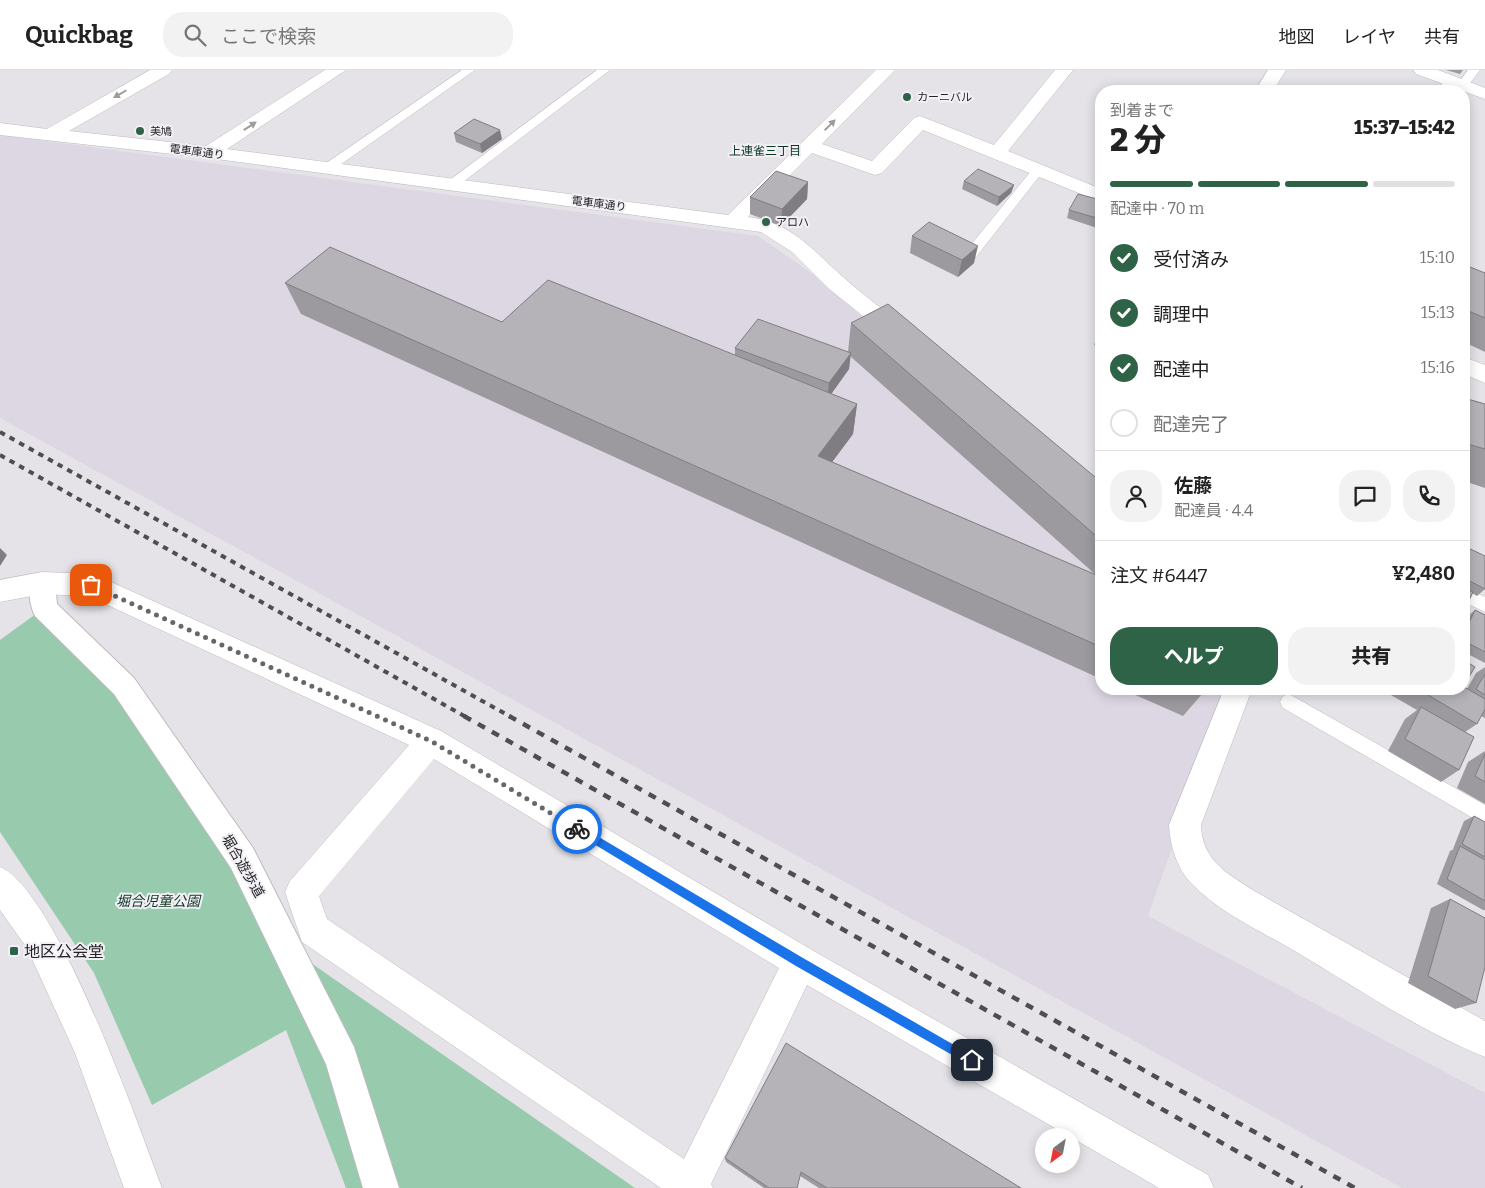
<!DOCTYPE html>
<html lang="ja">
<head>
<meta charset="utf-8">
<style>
  :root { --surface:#fff; --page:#f2f2f2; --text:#222; --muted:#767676; --line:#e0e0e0; --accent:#2f6348 }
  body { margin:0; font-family:Bitter,"Noto Sans JP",serif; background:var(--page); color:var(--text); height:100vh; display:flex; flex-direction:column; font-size:19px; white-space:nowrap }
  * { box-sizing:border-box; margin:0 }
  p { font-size:16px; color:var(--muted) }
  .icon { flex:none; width:28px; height:28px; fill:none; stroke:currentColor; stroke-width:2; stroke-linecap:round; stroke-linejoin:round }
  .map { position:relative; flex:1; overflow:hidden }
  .side { position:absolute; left:1095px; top:15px; width:375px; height:610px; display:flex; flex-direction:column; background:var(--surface); border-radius:20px; box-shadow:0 2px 12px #0003 }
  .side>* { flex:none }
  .needle { width:32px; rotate:212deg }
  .tools { position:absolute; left:1035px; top:1058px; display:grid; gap:10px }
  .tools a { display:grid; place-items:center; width:45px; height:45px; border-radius:50%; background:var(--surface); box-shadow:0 2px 12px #0003; font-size:25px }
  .pin { position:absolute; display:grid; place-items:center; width:42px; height:42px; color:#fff; margin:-21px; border-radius:10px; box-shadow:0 2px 8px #0006 }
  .courier { position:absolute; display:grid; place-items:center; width:50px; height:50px; margin:-25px; border:4px solid #1a73e8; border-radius:50%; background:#fff; color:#222; box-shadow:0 1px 6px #0007 }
  .summary em { font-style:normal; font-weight:800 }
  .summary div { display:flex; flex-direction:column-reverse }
  .summary { display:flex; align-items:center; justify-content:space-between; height:85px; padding:0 15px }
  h1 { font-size:32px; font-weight:800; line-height:38px }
  .bar { display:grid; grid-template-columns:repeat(4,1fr); gap:8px 5px; align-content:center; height:60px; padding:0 15px }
  .bar i { height:6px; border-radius:4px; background:var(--line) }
  .bar .active { background:var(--accent) }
  .bar p { grid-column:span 4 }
  .line { display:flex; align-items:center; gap:12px; padding:0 15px; border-top:1px solid var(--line) }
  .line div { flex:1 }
  .round { display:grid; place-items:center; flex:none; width:52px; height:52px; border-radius:20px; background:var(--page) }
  ol { padding:0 15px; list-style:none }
  li { display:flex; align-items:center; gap:15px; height:55px }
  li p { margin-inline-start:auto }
  li .icon { padding:5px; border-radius:50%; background:var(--accent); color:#fff; stroke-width:4 }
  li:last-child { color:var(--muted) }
  li i { width:28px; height:28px; border:2px solid var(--line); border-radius:50% }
  .cta { display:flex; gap:10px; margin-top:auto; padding:10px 15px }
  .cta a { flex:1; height:58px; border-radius:20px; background:var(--accent); color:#fff; font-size:20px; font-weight:800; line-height:58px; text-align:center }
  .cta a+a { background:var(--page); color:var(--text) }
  header { display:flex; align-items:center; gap:30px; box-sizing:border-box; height:70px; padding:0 25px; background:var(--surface); border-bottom:1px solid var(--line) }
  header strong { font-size:24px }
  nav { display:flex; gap:28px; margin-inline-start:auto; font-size:18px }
  .search { width:350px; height:45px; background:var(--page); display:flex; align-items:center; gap:12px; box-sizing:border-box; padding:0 18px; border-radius:20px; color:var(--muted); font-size:19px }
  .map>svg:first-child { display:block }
  .built { fill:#dcd7e3 }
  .green { fill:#98caad }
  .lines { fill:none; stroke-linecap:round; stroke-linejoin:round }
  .service-casing { stroke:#bdbbbf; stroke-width:1 }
  .pedestrian-casing { stroke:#bdbbbf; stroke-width:2 }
  .minor-casing { stroke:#bdbbbf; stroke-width:1 }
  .tertiary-casing { stroke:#bdbbbf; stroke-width:1 }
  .service { fill:#fff; fill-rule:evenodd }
  .pedestrian { fill:#fff; fill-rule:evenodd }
  .minor { fill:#fff; fill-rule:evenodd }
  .tertiary { fill:#fff; fill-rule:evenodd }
  .rail-far1 { stroke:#4e4d4f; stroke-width:4; stroke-dasharray:5.5 5.5; stroke-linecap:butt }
  .rail { stroke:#4e4d4f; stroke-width:4.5; stroke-dasharray:8 8; stroke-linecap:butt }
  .wall { fill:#9c9a9e; fill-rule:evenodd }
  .shaded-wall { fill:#7f7d81 }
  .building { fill:#b5b3b8; stroke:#7f7d81 }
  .oneway { fill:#9c9c9c }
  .route { fill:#1a73e8 }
  .done { stroke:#676669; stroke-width:5; stroke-dasharray:0 9 }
  .poi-dot { fill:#2f6348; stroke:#f2f0f5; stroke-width:2 }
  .labels { text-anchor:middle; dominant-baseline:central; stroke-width:4; stroke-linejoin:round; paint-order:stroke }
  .far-poi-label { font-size:11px; fill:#232224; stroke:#f2f0f5; text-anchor:start }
  .far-street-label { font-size:11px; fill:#232224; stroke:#f2f0f5 }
  .far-neighbourhood-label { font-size:12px; fill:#0b3723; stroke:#f2f0f5 }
  .street-label { font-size:14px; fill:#232224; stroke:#f2f0f5 }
  .park-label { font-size:14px; font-style:italic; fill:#0c3723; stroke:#f2f0f5 }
  .near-poi-label { font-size:16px; fill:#232224; stroke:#f2f0f5; text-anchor:start }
</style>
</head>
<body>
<header>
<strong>Quickbag</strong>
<div class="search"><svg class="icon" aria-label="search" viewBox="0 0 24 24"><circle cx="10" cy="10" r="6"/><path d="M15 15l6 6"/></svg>ここで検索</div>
<nav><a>地図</a><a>レイヤ</a><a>共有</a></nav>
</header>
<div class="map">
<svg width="1485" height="1118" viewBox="0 0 1485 1118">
  <rect width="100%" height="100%" fill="#e5e3e8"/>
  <path class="built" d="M0,65l758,101 56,39 287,250v164h127l-80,227 337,177v95h-83l-1402,-770z"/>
  <path class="green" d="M44,538l80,78 161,259 350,243h-289l-60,-158 -134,75 -58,-132 -94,-141v-192z"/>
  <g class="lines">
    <g class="service-casing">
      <g id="service">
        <path d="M462,0h13l-145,102h-8l-2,-3 2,-3z"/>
        <path d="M597,0h13l-155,118h-8l-2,-3 2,-3z"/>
        <path d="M1468,0h12l-13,17h-8l-2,-2z"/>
        <path d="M1449,7l6,3 -7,11h-10l7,-13z"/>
        <path d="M1039,95l6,4 -69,88h-10l-2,-3 2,-3 69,-85z"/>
        <path d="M1464,517l21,10v15l-21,-10z"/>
        <path d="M1289,624l196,111v20l-202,-117 -3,-6 3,-6z"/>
      </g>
    </g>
    <g class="pedestrian-casing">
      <path id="pedestrian" d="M42,503l9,3 4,7 2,21 77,74 119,170 101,199 45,141h-36l-37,-124 -95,-196 -117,-174 -79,-78c-6,-12 -8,-29 -2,-40z"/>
    </g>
    <g class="minor-casing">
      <g id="minor">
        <path d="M150,0h22l-3,4 -100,57 137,15 119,-76h21l-119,79 501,66 148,-145h19l-73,74 50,17 42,-43 6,-2 74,29 61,-75h18l-65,81 93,38v13l-178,-72 -41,43 -7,2 -63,-22 -64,64c45,6 63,32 95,60 21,19 44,35 66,53l3,5 -3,5 -8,3 -8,-3 -65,-52 -36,-36 -31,-20 -552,-74 -209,-23v-12l47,6z"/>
        <path d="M1268,0h18l-13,21h-18z"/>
        <path d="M1464,287l21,8v18l-21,-9z"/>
        <path d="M42,502l49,2 9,3 341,154 371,219 396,225 6,13h-55l-352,-203 -96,199 2,4h-52l-359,-246 -17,-50 5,-11 119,-136 -321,-149 -46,-2 -42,8v-22zM434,689l345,209 -95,191 -357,-240 -8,-23z"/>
        <path d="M1224,619h28l-51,136c1,36 27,49 55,67l229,129v36c-65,-26 -131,-71 -192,-107 -34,-20 -73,-37 -101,-66 -15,-15 -22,-38 -23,-59z"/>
        <path d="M0,797c57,24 138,258 162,321h-38l-49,-135 -48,-105 -27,-38z"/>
      </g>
    </g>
    <g class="tertiary-casing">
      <path id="tertiary" d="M1413,0h25l47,18v11l-69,-25z"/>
    </g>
    <use href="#service" class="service"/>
    <use href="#pedestrian" class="pedestrian"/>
    <use href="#minor" class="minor"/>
    <use href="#tertiary" class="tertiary"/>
    <g class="rail-far1">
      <path d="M0,362l511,285"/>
      <path d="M0,385l466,262"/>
    </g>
    <g class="rail">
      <path d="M464,646l838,472"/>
      <path d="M509,646l846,472"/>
    </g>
  </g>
  <g class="wall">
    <path d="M1446,0h17l-3,4z"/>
    <path d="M454,63l48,6 -20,14 -26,-11z"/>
    <path d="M964,111l50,4 -3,8 -14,13 -35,-17z"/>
    <path d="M808,112l-1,17 -26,27 -31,-12v-17z"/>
    <path d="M1101,130v21l-4,7 -30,-10 2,-8z"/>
    <path d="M912,166l62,27 -16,14 -48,-24z"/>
    <path d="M1464,197l21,6v79l-21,-10z"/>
    <path d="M285,213l217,39 233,33v-7l113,4 3,-29 250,159v197l-800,-365zM850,286l246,219 -264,-113 21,-28 4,-30 -26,-10 18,-25z"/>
    <path d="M1101,257v20l-7,-2z"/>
    <path d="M1464,328l21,6v84l-21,-7z"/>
    <path d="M1464,476l21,43 -8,7 -5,-3 -8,18z"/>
    <path d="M1475,540l10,5v48l-21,-11v-29l3,-6z"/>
    <path d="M1485,597v51l-4,-2 -4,8 -12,8 -6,38 -18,12 -53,-31 17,-32 12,-9 -33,-19 1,-2h82l9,-16z"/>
    <path d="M1122,619h83l-2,4 -20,23z"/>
    <path d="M1485,681v53l-28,-16 11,-26z"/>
    <path d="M1474,746l11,6v88h-2l-46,-26 13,-33 4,-2h-1l11,-28z"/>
    <path d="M1450,829l26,104 -21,6 -47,-26 23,-75z"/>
    <path d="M725,1088l296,30h-202l-19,-12 -3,12h-33l-38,-26z"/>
  </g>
  <g class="shaded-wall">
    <path d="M500,60l2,9 -20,14 -2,-9z"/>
    <path d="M808,112l-1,17 -26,27 1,-17z"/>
    <path d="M1014,115l-3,8 -14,13 2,-9z"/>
    <path d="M978,176l-4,17 -16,14 4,-17z"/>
    <path d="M851,283l-2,16 -22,31 2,-17z"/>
    <path d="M857,334l-4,30 -38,51 3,-29z"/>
    <path d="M0,478l7,7 -7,11z"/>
  </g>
  <g class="building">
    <path d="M474,49l26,11 -20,14 -26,-11z"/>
    <path d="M978,99l36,16 -15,12 -35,-16z"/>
    <path d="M776,101l32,11 -26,27 -32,-12z"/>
    <path d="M1078,124l23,6v18l-1,1 -31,-9z"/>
    <path d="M929,152l49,24 -16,14 -50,-24z"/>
    <path d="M330,177l172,75 46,-42 309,124 -39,52 283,121v70l-816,-364z"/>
    <path d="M1465,195l20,8v45l-21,-9v-42z"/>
    <path d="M888,234l213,178v58l-250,-217z"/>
    <path d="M758,249l93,34 -22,30 -94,-35z"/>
    <path d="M1464,328l21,6v45l-21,-6z"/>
    <path d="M1464,476l21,10v33l-21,-11z"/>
    <path d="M1464,518l9,4 -9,19z"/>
    <path d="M1475,540l10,5v37l-21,-11v-8z"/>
    <path d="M1464,590l11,7 -11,18z"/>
    <path d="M1485,604v21l-9,-6z"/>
    <path d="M1464,617l21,12v10l-8,15 -59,-35h46z"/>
    <path d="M1194,619h11l-2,4z"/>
    <path d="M1421,637l53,30 -15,33 -54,-31z"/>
    <path d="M1485,684v28l-10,-6z"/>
    <path d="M1474,746l11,6v35l-23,-13z"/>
    <path d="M1460,776l25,14v41l-38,-22z"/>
    <path d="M1450,829l35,19v49l-9,36 -48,-27z"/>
    <path d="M786,973l235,145h-194l-26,-16 -4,16h-28l-44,-30z"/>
  </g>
  <defs><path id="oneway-solid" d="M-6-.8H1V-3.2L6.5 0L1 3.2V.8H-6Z" transform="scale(1.25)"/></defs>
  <g class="oneway">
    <use href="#oneway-solid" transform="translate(120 24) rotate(150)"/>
    <use href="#oneway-solid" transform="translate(830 55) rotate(-45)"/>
    <use href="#oneway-solid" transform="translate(250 56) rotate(-33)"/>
  </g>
  <path class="route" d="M577,754l226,134 172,99v7h-7l-172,-98 -222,-134v-6z"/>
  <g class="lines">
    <path class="done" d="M91,515l340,156 146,88"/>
  </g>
  <g class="poi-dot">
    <circle cx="907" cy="27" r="5"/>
    <circle cx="140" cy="61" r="5"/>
    <circle cx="766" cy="152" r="5"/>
    <rect x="9" y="876" width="10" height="10" rx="2.5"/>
  </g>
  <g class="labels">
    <g class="far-poi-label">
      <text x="917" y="27">カーニバル</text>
      <text x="150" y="61">美鳩</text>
      <text x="776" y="152">アロハ</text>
    </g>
    <g class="far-street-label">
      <text transform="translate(197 82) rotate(7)">電車庫通り</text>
      <text transform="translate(599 134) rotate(7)">電車庫通り</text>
    </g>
    <g class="far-neighbourhood-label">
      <text x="765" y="81">上連雀三丁目</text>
    </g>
    <g class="street-label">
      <text transform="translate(243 796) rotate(60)">堀合遊歩道</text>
    </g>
    <g class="park-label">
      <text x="158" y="831">堀合児童公園</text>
    </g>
    <g class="near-poi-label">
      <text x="24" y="881">地区公会堂</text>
    </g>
  </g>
</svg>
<div class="tools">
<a><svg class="needle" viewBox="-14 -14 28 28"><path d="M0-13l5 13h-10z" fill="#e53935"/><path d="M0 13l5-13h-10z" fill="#767676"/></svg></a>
</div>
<div class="pin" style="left:91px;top:515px;background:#ea580c"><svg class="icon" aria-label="bag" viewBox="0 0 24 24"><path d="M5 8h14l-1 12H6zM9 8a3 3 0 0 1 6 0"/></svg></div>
<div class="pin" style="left:972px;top:990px;background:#1f2937"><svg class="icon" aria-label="home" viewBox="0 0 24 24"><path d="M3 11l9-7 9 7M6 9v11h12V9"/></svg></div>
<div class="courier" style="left:577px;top:759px"><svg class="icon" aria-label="bike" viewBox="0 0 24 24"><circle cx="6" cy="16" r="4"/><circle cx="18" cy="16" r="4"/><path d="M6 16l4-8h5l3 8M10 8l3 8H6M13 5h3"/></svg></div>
<section class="side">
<div class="summary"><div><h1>2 分</h1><p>到着まで</p></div><em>15:37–15:42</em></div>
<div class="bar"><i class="active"></i><i class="active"></i><i class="active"></i><i></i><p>配達中 · 70 m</p></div>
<ol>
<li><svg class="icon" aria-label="check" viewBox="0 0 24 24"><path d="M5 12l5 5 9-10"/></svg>受付済み<p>15:10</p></li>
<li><svg class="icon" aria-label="check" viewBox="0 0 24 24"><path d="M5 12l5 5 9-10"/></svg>調理中<p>15:13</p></li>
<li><svg class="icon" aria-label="check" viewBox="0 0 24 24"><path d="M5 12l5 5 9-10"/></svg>配達中<p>15:16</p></li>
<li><i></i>配達完了</li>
</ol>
<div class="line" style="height:90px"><a class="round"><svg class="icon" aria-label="person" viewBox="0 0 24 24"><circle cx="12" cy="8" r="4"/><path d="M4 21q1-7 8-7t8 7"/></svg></a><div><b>佐藤</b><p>配達員 · 4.4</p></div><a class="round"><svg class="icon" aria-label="chat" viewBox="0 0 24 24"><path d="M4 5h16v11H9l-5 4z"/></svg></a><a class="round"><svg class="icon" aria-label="phone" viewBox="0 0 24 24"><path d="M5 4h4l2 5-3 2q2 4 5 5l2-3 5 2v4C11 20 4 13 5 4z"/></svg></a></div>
<div class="line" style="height:65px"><div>注文 #6447</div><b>¥2,480</b></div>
<div class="cta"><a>ヘルプ</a><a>共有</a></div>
</section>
</div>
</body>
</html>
